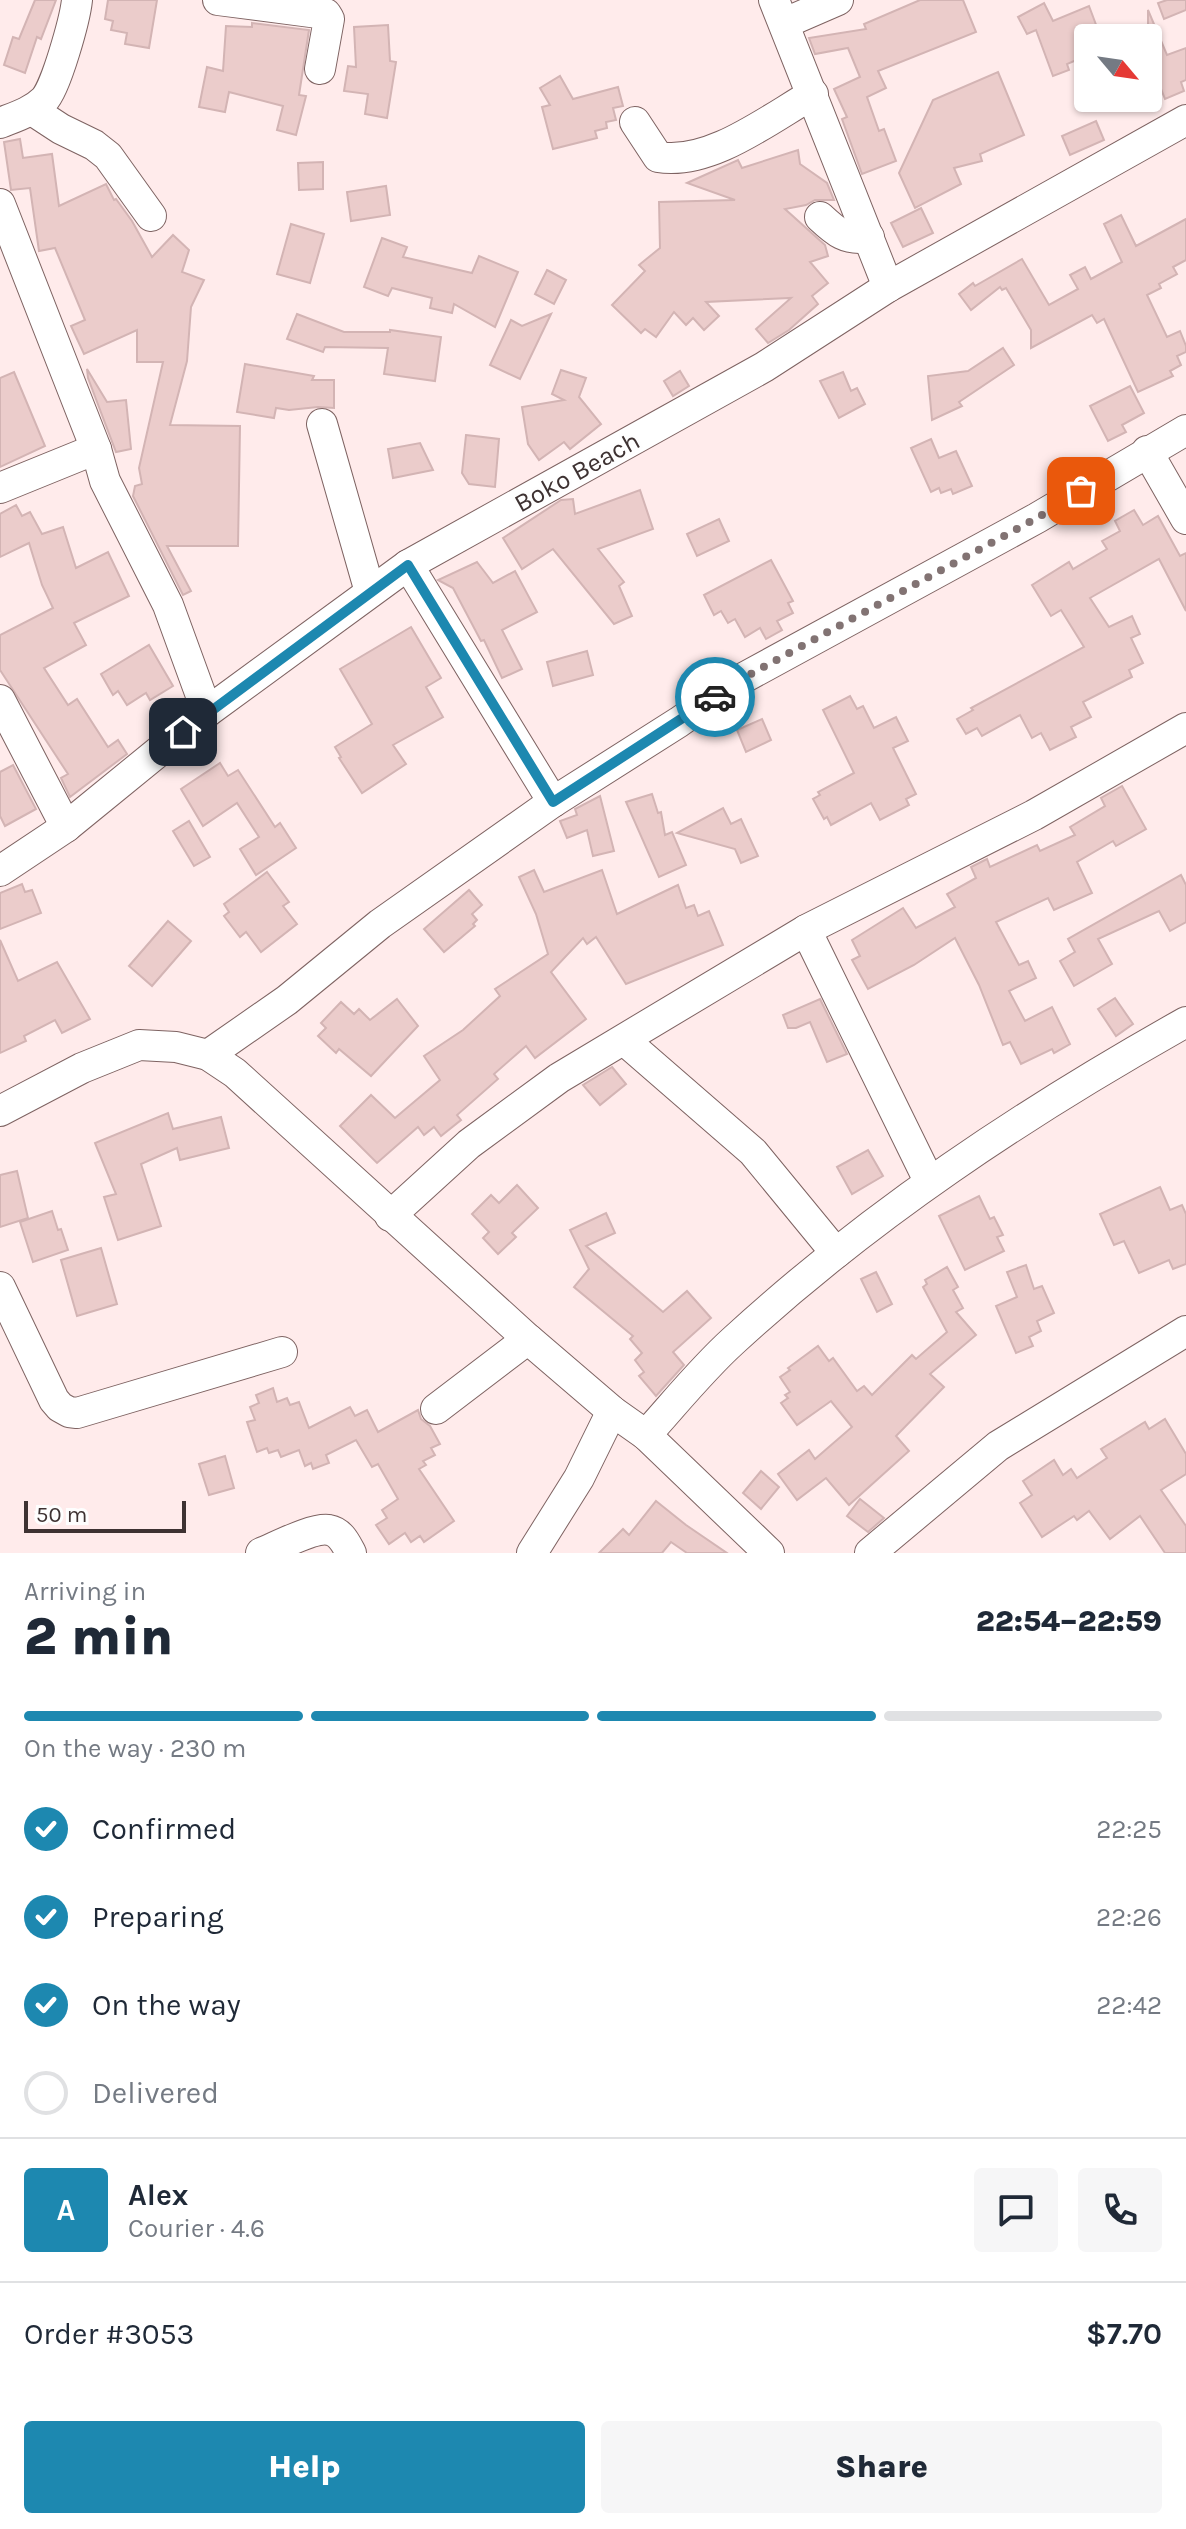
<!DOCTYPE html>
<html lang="en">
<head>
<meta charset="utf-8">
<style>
  :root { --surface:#fff; --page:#f6f6f7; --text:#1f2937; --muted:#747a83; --line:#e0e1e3; --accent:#1d88b0 }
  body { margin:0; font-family:Karla,sans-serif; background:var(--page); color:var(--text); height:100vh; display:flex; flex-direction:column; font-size:30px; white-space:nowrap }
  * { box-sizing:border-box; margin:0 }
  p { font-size:26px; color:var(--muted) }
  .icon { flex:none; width:44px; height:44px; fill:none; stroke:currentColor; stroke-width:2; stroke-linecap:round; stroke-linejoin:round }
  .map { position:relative; height:1553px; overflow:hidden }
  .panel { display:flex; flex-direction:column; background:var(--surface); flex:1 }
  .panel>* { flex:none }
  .needle { width:52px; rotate:119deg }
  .buttons { position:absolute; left:1074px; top:24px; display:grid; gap:16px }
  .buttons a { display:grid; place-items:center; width:88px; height:88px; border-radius:8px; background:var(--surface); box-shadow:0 2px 6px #0004; font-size:40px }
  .scale { position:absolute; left:24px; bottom:20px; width:162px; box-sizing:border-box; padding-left:8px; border:4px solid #3e3232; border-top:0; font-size:22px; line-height:28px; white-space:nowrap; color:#3e3232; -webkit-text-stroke:6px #fefefe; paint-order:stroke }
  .pin { position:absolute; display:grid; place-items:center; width:68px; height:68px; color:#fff; margin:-34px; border-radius:16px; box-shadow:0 4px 12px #0006 }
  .courier { position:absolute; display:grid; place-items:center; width:80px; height:80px; margin:-40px; border:6px solid #1d88b0; border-radius:50%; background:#fff; color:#222; box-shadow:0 2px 10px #0007 }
  .head em { font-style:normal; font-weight:800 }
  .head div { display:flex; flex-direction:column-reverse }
  .head { display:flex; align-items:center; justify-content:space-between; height:136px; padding:0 24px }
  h1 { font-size:52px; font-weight:800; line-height:60px }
  .bar { display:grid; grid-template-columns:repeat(4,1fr); gap:12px 8px; align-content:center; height:96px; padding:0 24px }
  .bar i { height:10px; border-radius:6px; background:var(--line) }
  .bar .on { background:var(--accent) }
  .bar p { grid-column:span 4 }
  .line { display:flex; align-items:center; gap:20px; padding:0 24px; border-top:2px solid var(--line) }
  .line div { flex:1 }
  .round { display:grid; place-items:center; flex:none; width:84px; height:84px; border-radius:8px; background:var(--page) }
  ol { padding:0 24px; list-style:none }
  li { display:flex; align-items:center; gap:24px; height:88px }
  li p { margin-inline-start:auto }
  li .icon { padding:8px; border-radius:50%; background:var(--accent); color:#fff; stroke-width:4 }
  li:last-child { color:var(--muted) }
  li i { width:44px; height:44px; border:4px solid var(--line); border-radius:50% }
  .button { display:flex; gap:16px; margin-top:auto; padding:16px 24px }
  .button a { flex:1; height:92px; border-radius:8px; background:var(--accent); color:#fff; font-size:32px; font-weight:800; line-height:92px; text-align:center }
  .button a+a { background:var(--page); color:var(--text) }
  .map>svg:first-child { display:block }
  .building { fill:#ebcccb; stroke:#d3b4b4; stroke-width:2 }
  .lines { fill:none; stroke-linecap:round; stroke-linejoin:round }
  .minor-casing { stroke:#7e6362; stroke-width:32 }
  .minor { stroke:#fff; stroke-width:30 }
  .done { stroke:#827373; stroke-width:8; stroke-dasharray:0 14.4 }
  .route { stroke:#1d88b0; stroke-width:10 }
  .labels { text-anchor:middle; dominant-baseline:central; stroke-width:6; stroke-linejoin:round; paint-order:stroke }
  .street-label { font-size:26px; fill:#3e3232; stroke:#fefefe }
</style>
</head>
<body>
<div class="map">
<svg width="1186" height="1553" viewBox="0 0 1186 1553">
  <rect width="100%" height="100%" fill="#ffebeb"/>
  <g class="building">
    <path d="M35,0h21l-15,39 -4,-2 -12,36 -21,-8 9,-28 6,2z"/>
    <path d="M108,0h49l-8,48 -24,-4 2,-11 -16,-3 2,-9 -8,-2z"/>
    <path d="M920,0h43l13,32 -98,39 8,17 -19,9 12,34 5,-2 12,32 -34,13 -20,-55 5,-2 -13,-28 26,-12 -12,-29 -33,6 -6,-16 57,-9 -2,-5z"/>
    <path d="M1167,0h19v10l-22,9 -6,-16z"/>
    <path d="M1044,3l9,18 36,-15 12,32h-13v17l-21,9 2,6 -16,6 -17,-46 -9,4 -9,-17z"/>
    <path d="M1148,10l19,45 19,-7v32l-5,2 3,9 -19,8 -17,-42z"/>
    <path d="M252,23l57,7 -10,65 7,1 -10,39 -19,-5 6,-24 -54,-14 -4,20 -26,-5 8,-40 16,4 3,-45 26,1z"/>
    <path d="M388,25l2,36 6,1 -9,56 -22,-4 3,-20 -24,-3 4,-25 8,1 -2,-40z"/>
    <path d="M998,72l26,63 -44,19 2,7 -28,7 7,16 -46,24 -16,-35 34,-73z"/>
    <path d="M560,76l13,23 45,-12 5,19 -10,2 3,12 -10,2 1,6 -12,3 2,7 -44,11 -11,-42 8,-2 -10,-17z"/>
    <path d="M1096,121l8,19 -34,15 -8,-19z"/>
    <path d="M20,139l3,19 29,-4 7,52 47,-22 8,16 2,-1 16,22 20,36 21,-22 16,15 -7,22 22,8 -13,27 -4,54 -17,64 70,1 -2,120h-71l24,45 -8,4 -50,-99 2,-10 7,-2 -3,-16 24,-106h-26v-32l-53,24 -13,-28 14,-6 -30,-72 -16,3 -9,-63 -19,2 -7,-48z"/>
    <path d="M798,150l2,14 27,19 7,17h-19l-9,5 -21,4 40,36 3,11 -18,6 18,21 -16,13 6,8 -29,26 -21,13 -12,-14 35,-31 -85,4 13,14 -15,14 -11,-12 -7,7 -12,-13 -18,25 -11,-8 -4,4 -29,-28 33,-34 -6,-6 21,-17 -1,-46 76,-2 -48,-17 51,-23 4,8z"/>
    <path d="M323,162v27l-24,1 -1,-27z"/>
    <path d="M386,186l4,29 -39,6 -4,-29z"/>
    <path d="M921,208l12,25 -30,14 -12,-24z"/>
    <path d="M1121,215l15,31 50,-27v41l-13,7 4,7 -18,10 2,4 -14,7 20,42 13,-6 6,15v6l-9,4 4,9 -11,6 3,5 -35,16 -34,-73 -7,4 -5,-8 -61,33v-18l-25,-42 -4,2 -2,-3 -29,23 -12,-16 14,-11 2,3 47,-27 27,46 29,-16 -8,-14 15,-8 6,12 31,-17 -18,-38z"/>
    <path d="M291,224l33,10 -14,49 -33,-9z"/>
    <path d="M382,238l25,9 -4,10 69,16 7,-17 39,16 -23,55 -41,-23 -2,9 -22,-5 2,-10 -40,-10 -4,8 -24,-9z"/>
    <path d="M547,270l19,10 -12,24 -19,-10z"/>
    <path d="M297,314l47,18h46v-2l51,7 -6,44 -51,-7 4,-26 -63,-1 -2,5 -36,-13z"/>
    <path d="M551,314l-31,65 -30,-14 21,-45 11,6z"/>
    <path d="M1003,348l11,17 -55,37 3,4 -30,14 -4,-44 40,-5z"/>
    <path d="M245,364l69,12 -2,4h22v28l-16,-1 -29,3 -13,-2 -2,10 -37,-6z"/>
    <path d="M87,369l20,33 19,-2 5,49 -15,3 -28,-74z"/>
    <path d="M561,370l25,8 -7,19 22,27 -31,25 -6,-7 -25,18 -11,-16 -6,-37 42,-7 -12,-6z"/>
    <path d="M680,371l9,15 -16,10 -9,-15z"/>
    <path d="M14,372l31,74 -45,21v-89z"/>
    <path d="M843,372l8,19 6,-3 8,16 -26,14 -19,-37z"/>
    <path d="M1130,386l14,27 -22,12 4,7 -18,9 -18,-35z"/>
    <path d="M466,435l33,4 -4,48 -26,-3 -7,-11z"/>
    <path d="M931,439l8,19 17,-7 16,35 -19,8 -2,-5 -10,4 -2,-5 -8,4 -20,-44z"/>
    <path d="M420,443l13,27 -40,8 -5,-29z"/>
    <path d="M640,490l13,39 -55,20 26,33 -5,4 13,30 -18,8 -61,-75 -31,20 -19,-31 58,-38 12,-1 2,15z"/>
    <path d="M16,505l6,11 8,-4 12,22 21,-7 13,41 32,-16 21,44 -55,27 12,22 -42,23 24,37 9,-6 31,48 10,-7 9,14 -57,43 -9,-19 7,-4 -68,-104v-35l53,-27 -11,-23 -13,-42 -29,14v-43z"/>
    <path d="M1134,510l9,15 15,-9 22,40 6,-3v58l-27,-52 -69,39 19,29 23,-11 8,18 -9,4 12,25 -14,7 3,7 -49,25 8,15 -20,10 5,10 -26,13 -9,-17 -9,5 -12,-23 -38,21 -5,-8 -11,6 -9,-15 16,-9 -2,-2 113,-61 -23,-37 -10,6 -19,-31 37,-23 4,7 34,-20 -5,-8 18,-10 -5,-10z"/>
    <path d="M719,519l10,22 -32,15 -10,-22z"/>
    <path d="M771,560l22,41 -5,2 5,10 -16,8 5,9 -16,9 -6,-11 -15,9 -10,-18 -7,4 -7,-12 -7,4 -10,-20z"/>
    <path d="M477,562l16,21 22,-12 22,41 -35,18 20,39 -20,9 -18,-38 -3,1 -28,-53 -15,-8z"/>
    <path d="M411,627l30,51 -15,9 17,30 -50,28 13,19 -44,29 -23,-35 2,-1 -6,-10 37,-23 -32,-55z"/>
    <path d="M149,645l24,41 -23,14 -4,-7 -19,12 -9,-14 -5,4 -12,-21z"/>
    <path d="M587,651l6,24 -40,11 -6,-24z"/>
    <path d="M850,696l7,13 6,-3 11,22 22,-11 12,24 -15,7 23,46 -10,5 3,6 -29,15 -9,-17 -40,22 -4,-8 -3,2 -11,-20 7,-4 -2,-3 36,-19 -31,-63z"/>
    <path d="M762,719l9,21 -25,12 -9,-22z"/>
    <path d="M220,763l8,13 10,-6 37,57 5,-4 16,25 -40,27 -16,-26 19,-12 -22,-34 -34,23 -22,-37z"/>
    <path d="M13,765l23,44 -31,17 -5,-10v-44z"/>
    <path d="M1122,786l24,43 -30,17 -3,-5 -36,21 15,31 -38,17 -6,-12 -52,24 23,43 9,-4 8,17 -27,13 16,30 27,-14 18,37 -16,9 -2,-4 -31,15 -11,-22 -7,3 -24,-60 -24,-47 -41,27 -46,24 -16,-29 8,-4 -8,-16 51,-32 13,20 39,-21 -8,-13 29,-16 -5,-11 16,-8 3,8 47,-22 3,6 35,-16 -5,-8 35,-21 -4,-8z"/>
    <path d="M652,794l6,19 3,-1 4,23 7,-3 14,33 -27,12 -33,-75z"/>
    <path d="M600,796l14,55 -21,5 -6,-26 -20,8 -7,-17 17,-6 -2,-6z"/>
    <path d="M723,808l8,16 10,-5 17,37 -17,7 -6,-14 -58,-16z"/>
    <path d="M189,821l21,36 -16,9 -21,-35z"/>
    <path d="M534,870l10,22 58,-22 15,44 61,-29 8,23 8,-3 4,11 11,-5 14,34 -97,39 -30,-47 -9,7 -4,-6 -32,34 35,47 -51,39 -9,-12 -32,28 4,5 -41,36 4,5 -20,16 -7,-9 -10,8 -6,-8 -41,36 -37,-37 31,-31 24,23 45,-38 -16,-24 39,-26 37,-34 -5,-7 53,-35 -12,-40 -17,-37z"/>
    <path d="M267,872l22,30 -6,4 14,18 -36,28 -15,-20 -6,5 -16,-21 5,-4 -5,-8z"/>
    <path d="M1181,875l5,10v37l-16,9 -11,-20 -61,28 14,25 -38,22 -14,-25 15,-9 -7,-13z"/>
    <path d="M22,884l3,8 7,-2 9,23 -41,16v-36z"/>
    <path d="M469,890l13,15 -10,9 5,6 -4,4 2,2 -31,26 -20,-23z"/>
    <path d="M168,921l23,20 -39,45 -23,-20z"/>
    <path d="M0,940l18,41 39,-19 33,57 -28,14 -7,-13 -31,16 2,5 -26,12z"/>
    <path d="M1115,998l18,26 -17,12 -18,-27z"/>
    <path d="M397,999l21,27 -47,50 -32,-27 -3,4 -18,-17 8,-8 -5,-5 20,-21 13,12 5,-5 11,11z"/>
    <path d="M820,999l27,55 -20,8 -17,-40 -14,6h-8l-5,-13z"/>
    <path d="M612,1067l14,17 -26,21 -17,-20z"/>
    <path d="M168,1113l5,16 48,-12 8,31 -49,12 -3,-12 -36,16 20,62 -43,14 -14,-43 12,-3 -21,-51z"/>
    <path d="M868,1150l15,26 -31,18 -15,-27z"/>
    <path d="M17,1171l11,47 -28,9v-52z"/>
    <path d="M517,1185l21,23 -26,25 4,4 -18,17 -15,-16 6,-6 -17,-18 19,-19 8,8z"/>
    <path d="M1160,1187l10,23 12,-5 4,9v50l-13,5 -4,-9 -30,13 -15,-32 -10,4 -14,-31z"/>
    <path d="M979,1196l11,23 4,-2 9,18 -6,2 7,14 -39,19 -26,-54z"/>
    <path d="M52,1211l6,19 3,-1 7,21 -35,12 -13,-40z"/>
    <path d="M606,1213l9,20 -29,13 77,66 24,-21 24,27 -38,34 11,13 -28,31 -17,-20 5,-4 -9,-12 7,-7 -12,-14 3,-3 -59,-49 15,-18 -19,-39z"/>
    <path d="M101,1248l16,56 -40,12 -16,-56z"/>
    <path d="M1026,1265l8,24 8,-3 12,27 -17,8 4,10 -12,6 4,9 -17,7 -20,-47 21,-9 -10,-25z"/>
    <path d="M947,1267l11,20 -5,3 10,18 -7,4 20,23 -46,39 14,13 -48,49 13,15 -60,54 -23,-27 -29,22 -19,-26 31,-24 6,9 37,-32 -21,-26 -34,24 -16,-22 7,-5 -3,-3 5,-3 -10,-15 10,-7 -2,-2 30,-22 11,15 4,-3 24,33 7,-5 8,9 40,-40 4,4 31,-27 -24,-45 4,-3 -2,-4z"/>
    <path d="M876,1272l16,32 -15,8 -16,-33z"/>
    <path d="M273,1388l4,14 10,-4 3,7 9,-3 10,26 41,-21 5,9 12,-6 11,22 40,-22 3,9 9,7 10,18 -9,4 4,7 -12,6 3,4 -7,4 35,52 -30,21 -4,-6 -9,6 -6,-9 -16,11 -13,-19 11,-7 -5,-8 16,-11 -20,-35 -6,3 -16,-27 -30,15 3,8 -16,6 -2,-6 -6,3 -6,-16 -18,7 -3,-7 -9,3 -2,-5 -10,4 -10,-30 8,-2 -5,-13 9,-4 -3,-8z"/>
    <path d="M1165,1419l21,35v20l-25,16 25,36v27h-21l-25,-37 -30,23 -21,-28 -12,9 -3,-4 -32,21 -22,-34 12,-8 -9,-14 31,-21 9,15 8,-6 6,9 30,-20 -6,-9 44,-27 4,7z"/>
    <path d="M225,1456l9,32 -25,7 -10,-31z"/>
    <path d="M761,1471l18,16 -18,22 -18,-16z"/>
    <path d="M860,1499l24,19 -16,14 -21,-16z"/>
    <path d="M656,1501l30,24 41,28h-40l-16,-11 -9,11h-63l24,-24 6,6z"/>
  </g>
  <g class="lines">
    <g class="minor-casing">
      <g id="minor">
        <path d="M218,0l108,14 3,5 -9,50"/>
        <path d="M774,0l114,287"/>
        <path d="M785,23l53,-23"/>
        <path d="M32,110l29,19 33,16 14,11 43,60"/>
        <path d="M635,122l23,35c52,9 111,-38 155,-63"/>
        <path d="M0,123c15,-6 32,-11 44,-23 12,-12 31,-81 33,-100"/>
        <path d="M0,204l96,245 9,32 63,124 39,107"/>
        <path d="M820,217c16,15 26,24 49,20"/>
        <path d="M322,424l48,168"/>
        <path d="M1147,451l39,68"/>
        <path d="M0,488l96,-39"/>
        <path d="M408,565l145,237"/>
        <path d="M0,700l66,127"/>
        <path d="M0,871l66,-44 141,-115 201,-147 356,-198 124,-80 298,-167"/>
        <path d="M806,930l123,251"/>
        <path d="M624,1040l129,112 83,101"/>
        <path d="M208,1055l79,-55 93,-76 173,-122 126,-80 57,-40 301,-164 149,-88"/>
        <path d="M0,1111l82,-43 57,-23 37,2 32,8 27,18 293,266 84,72 34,24 123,118"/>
        <path d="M390,1216l79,-72 90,-66 247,-148 228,-115 152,-87"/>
        <path d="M0,1287l54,113 6,7 9,5 8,1 205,-61"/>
        <path d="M436,1409l92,-70"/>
        <path d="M646,1435c28,-31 56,-66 87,-94 137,-126 291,-228 453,-319"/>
        <path d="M261,1553c15,-6 53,-26 68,-23 12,2 17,14 22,23"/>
        <path d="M532,1553l47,-75 33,-67"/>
        <path d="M870,1553l128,-107 188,-115"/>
      </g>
    </g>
    <use href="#minor" class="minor"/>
  </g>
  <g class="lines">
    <path class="done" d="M715,697l21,-15 301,-164 44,-27"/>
    <path class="route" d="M183,732l225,-167 145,237 162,-105"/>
  </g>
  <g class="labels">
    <g class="street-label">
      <text transform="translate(577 472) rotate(-29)">Boko Beach</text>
    </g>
  </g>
</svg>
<div class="buttons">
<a><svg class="needle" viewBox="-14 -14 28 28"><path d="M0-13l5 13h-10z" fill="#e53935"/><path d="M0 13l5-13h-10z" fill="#747a83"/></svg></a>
</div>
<div class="scale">50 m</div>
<div class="pin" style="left:1081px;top:491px;background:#ea580c"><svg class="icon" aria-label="bag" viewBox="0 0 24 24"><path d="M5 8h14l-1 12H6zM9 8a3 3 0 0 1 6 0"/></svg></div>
<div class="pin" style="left:183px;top:732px;background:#1f2937"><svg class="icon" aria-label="home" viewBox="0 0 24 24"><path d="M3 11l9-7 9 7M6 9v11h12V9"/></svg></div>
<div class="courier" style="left:715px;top:697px"><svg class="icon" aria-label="car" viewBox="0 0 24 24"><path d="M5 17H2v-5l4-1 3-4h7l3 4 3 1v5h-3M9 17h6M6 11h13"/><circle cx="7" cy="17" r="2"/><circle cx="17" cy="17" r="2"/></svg></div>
</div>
<section class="panel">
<div class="head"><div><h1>2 min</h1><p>Arriving in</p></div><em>22:54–22:59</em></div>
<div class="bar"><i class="on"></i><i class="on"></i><i class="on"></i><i></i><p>On the way · 230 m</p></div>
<ol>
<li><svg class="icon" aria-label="check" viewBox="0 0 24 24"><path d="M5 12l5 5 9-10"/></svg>Confirmed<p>22:25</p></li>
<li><svg class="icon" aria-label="check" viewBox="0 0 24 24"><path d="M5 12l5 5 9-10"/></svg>Preparing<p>22:26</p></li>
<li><svg class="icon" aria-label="check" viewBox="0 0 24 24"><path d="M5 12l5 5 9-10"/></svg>On the way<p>22:42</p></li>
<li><i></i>Delivered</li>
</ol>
<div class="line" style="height:144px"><b class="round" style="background:var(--accent);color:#fff">A</b><div><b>Alex</b><p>Courier · 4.6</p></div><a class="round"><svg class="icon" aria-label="chat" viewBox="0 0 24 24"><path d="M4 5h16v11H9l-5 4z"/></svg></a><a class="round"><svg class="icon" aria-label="phone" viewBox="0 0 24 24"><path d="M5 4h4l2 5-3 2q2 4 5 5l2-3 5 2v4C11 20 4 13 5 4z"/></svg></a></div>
<div class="line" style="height:104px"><div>Order #3053</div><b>$7.70</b></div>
<div class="button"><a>Help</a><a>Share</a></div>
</section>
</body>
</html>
